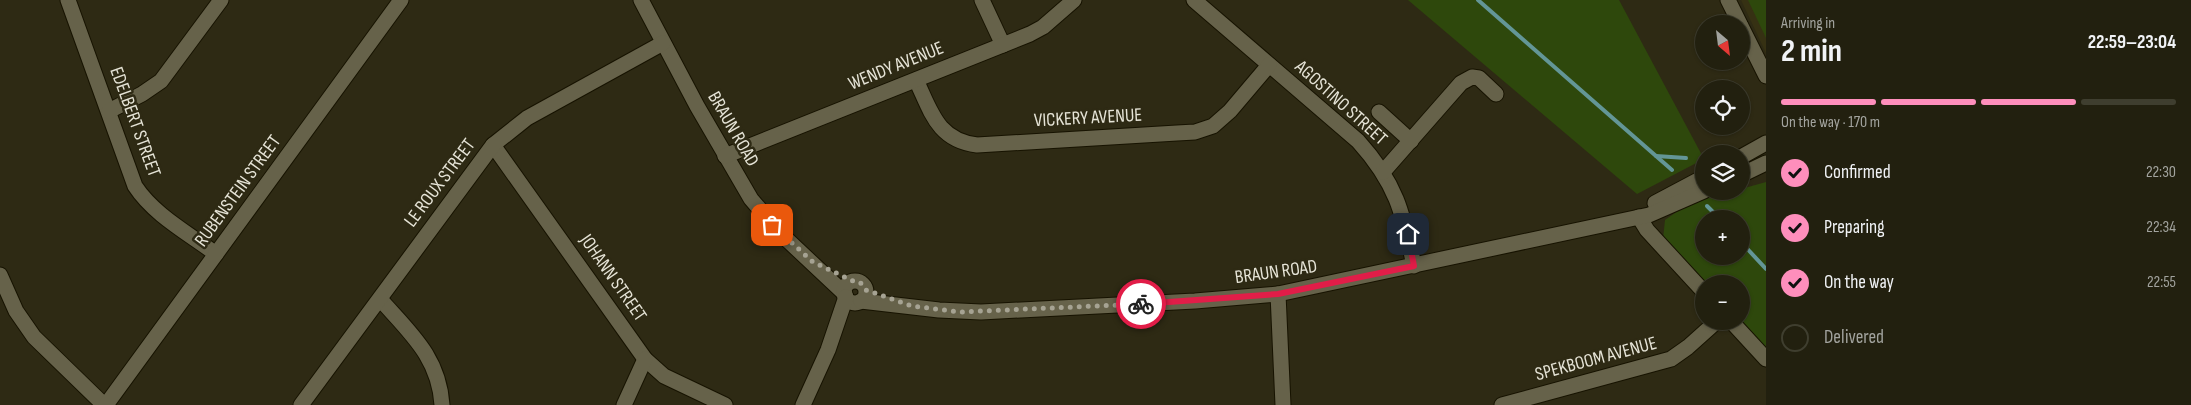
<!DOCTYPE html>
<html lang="en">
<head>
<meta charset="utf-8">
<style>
  :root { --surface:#22200f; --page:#2e2d1d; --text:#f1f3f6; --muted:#a2a39e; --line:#3f3e2f; --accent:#fe8ebc }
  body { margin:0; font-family:"Sofia Sans Condensed",sans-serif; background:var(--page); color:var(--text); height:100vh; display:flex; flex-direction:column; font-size:19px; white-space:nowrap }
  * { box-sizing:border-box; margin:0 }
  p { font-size:16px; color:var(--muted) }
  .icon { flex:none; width:28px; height:28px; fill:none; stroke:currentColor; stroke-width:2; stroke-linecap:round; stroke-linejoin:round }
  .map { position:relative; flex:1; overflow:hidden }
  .sheet { display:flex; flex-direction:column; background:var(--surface); width:425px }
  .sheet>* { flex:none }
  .needle { width:32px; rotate:152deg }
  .fabs { position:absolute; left:1695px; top:15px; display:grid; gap:10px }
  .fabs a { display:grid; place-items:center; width:55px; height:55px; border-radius:50%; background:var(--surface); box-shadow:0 1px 4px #0004,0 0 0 1px var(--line); font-size:25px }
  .pin { position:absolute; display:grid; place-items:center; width:42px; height:42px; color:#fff; margin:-21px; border-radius:10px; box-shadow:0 2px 8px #0006 }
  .courier { position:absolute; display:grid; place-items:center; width:50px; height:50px; margin:-25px; border:4px solid #e11d48; border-radius:50%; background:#fff; color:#222; box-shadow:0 1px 6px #0007 }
  .headline em { font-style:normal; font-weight:700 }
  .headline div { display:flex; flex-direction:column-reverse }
  .headline { display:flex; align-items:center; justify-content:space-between; height:85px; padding:0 15px }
  h1 { font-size:32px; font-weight:700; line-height:38px }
  .bar { display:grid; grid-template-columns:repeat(4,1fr); gap:8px 5px; align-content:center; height:60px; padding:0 15px }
  .bar i { height:6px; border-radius:4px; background:var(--line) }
  .bar .on { background:var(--accent) }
  .bar p { grid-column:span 4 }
  ol { padding:0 15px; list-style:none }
  li { display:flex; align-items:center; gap:15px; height:55px }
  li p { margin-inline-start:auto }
  li .icon { padding:5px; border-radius:50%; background:var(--accent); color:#111; stroke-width:4 }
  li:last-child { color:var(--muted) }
  li i { width:28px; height:28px; border:2px solid var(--line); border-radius:50% }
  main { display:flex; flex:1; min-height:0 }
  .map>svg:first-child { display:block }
  .built { fill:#363113 }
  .green { fill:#2e480c; fill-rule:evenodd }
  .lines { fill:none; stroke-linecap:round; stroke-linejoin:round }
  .stream { stroke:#639697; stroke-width:4 }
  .minor-casing { stroke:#171301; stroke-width:17 }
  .minor { stroke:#66624a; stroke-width:15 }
  .done { stroke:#a6a393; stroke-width:5; stroke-dasharray:0 9 }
  .route { stroke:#e11d48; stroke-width:6 }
  .labels { text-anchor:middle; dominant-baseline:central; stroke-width:5; stroke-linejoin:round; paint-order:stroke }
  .street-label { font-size:19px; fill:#e6e4d7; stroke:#2e2a14 }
</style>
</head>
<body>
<main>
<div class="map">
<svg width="1766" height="405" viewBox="0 0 1766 405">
  <rect width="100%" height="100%" fill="#2e2a14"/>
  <path class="built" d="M1741,0h25v53z"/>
  <g class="green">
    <path d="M1408,0h211l85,159 -67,35z"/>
    <path d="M1748,0h18v38z"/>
    <path d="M1766,182v168l-25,-29v-37h-36l-42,-45 2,-19 23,-16 45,-13h8v-2zM1704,219h37v37h-37z"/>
  </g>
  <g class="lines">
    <g class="stream">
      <path d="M1478,0l194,170"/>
      <path d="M1656,156l30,2"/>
      <path d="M1707,206l13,13"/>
      <path d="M1741,242l25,27"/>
    </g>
    <g class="minor-casing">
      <g id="minor">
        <path d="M68,0l67,186c19,29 53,47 81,68"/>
        <path d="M641,0l56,106 54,93 29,34 65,61"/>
        <path d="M982,0l21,45"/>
        <path d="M1194,0l164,141c38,42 45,71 56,125"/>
        <path d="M1728,0l12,24"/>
        <path d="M1741,26l25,50"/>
        <path d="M916,80c15,31 21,60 61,65l200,-12 18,-1 18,-6 17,-15 39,-46"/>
        <path d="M109,111l33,-17 19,-13 60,-81"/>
        <path d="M1379,112l32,29"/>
        <path d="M493,145l152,214 19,17 61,29"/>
        <path d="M725,156l305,-122 13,-7 31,-27"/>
        <path d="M1741,157l25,-14"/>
        <path d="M1383,172l78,-89 11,-6 7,1 17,16"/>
        <path d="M1741,175l25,-12"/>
        <path d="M1655,203l49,-26"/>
        <path d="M1639,217l8,13 57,62"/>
        <path d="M0,275l16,36 18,26 70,68"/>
        <circle cx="855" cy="292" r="11"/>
        <path d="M1278,294l5,111"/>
        <path d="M380,299c30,34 59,58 62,106"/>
        <path d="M861,301l78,9 42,2 214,-11 83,-7 371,-79 55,-24"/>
        <path d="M1731,321l35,38"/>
        <path d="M106,405l295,-405"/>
        <path d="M301,405l192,-260 34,-27 136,-75"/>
        <path d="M624,405l21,-46"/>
        <path d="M803,405l25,-55 18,-53"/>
        <path d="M1502,405l169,-46 17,-12 29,-26"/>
      </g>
    </g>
    <use href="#minor" class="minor"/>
  </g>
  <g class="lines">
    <path class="done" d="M772,225l41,37 40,19 7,1 6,8 46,16 48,6 181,-8"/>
    <path class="route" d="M1141,304l137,-10 136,-28 -6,-32"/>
  </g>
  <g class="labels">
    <g class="street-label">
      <text transform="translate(896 66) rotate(-22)">WENDY AVENUE</text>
      <text transform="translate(1341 103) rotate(42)">AGOSTINO STREET</text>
      <text transform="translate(1088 118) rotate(-3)">VICKERY AVENUE</text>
      <text transform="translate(135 122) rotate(70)">EDELBERT STREET</text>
      <text transform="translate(733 129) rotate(60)">BRAUN ROAD</text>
      <text transform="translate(440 183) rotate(-53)">LE ROUX STREET</text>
      <text transform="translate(238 191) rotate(-54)">RUBENSTEIN STREET</text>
      <text transform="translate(1276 272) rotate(-8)">BRAUN ROAD</text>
      <text transform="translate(613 278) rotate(55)">JOHANN STREET</text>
      <text transform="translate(1596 359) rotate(-15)">SPEKBOOM AVENUE</text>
    </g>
  </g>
</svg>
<div class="fabs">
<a><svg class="needle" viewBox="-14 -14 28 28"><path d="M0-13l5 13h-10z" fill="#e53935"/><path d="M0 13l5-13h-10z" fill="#a2a39e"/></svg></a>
<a><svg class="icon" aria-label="locate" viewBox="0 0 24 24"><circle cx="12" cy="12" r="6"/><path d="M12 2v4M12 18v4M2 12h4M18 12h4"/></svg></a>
<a><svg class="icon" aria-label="layers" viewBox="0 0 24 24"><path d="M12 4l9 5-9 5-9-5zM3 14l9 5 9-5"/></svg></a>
<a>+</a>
<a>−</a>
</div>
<div class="pin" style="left:772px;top:225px;background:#ea580c"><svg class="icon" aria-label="bag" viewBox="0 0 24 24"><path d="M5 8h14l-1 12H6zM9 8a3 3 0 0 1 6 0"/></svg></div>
<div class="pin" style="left:1408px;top:234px;background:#1f2937"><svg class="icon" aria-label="home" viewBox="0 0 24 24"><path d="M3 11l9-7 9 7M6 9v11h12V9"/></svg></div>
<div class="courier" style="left:1141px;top:304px"><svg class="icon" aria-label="bike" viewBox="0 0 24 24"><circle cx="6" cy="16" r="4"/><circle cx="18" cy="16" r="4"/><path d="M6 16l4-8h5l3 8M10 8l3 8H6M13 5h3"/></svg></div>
</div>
<section class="sheet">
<div class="headline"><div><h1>2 min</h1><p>Arriving in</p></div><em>22:59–23:04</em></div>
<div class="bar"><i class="on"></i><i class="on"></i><i class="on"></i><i></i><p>On the way · 170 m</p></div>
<ol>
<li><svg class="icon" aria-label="check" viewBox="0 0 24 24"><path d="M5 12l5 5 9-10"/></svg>Confirmed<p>22:30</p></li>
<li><svg class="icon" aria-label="check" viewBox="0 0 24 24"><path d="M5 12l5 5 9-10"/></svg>Preparing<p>22:34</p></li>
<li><svg class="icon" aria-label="check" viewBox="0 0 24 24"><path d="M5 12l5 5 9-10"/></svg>On the way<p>22:55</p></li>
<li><i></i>Delivered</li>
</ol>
</section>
</main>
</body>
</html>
